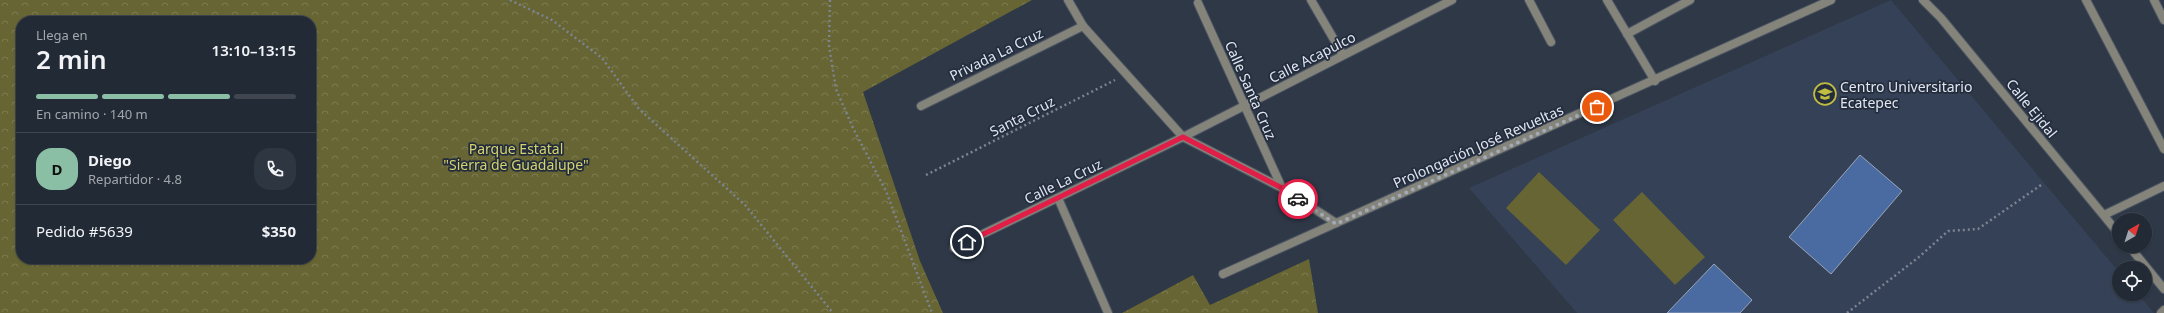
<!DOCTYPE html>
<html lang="es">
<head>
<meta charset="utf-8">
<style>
  :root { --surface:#222a35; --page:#2e3641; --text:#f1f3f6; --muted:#a2a7ad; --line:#3f4650; --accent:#8abfa5 }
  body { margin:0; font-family:"Noto Sans",sans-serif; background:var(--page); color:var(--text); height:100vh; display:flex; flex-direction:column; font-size:15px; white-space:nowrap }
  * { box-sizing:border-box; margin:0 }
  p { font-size:13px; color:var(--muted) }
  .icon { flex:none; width:22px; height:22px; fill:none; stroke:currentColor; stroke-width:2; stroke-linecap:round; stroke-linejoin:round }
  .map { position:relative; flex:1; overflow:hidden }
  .sheet { position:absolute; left:16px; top:16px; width:300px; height:248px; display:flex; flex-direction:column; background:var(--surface); border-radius:16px; box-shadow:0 1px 3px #0004,0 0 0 1px var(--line) }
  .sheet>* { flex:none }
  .needle { width:26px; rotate:39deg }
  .fabs { position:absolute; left:2112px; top:213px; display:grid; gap:8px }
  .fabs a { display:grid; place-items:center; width:40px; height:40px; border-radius:50%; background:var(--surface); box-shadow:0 1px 3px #0004,0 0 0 1px var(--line); font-size:20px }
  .pin { position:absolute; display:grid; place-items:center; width:34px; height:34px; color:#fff; margin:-17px; border:2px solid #fff; border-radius:50%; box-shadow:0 1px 4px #0007 }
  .courier { position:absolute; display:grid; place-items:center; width:40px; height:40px; margin:-20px; border:3px solid #e11d48; border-radius:50%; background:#fff; color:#222; box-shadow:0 1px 5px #0007 }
  .head em { font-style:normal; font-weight:600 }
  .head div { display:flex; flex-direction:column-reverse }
  .head { display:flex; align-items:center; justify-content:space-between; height:68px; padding:0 20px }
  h1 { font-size:26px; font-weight:600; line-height:30px }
  .bar { display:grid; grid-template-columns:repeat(4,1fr); gap:6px 4px; align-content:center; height:48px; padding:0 20px }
  .bar i { height:5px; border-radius:3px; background:var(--line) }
  .bar .selected { background:var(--accent) }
  .bar p { grid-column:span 4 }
  .line { display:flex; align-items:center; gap:10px; padding:0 20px; border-top:1px solid var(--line) }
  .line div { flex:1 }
  .round { display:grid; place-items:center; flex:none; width:42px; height:42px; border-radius:16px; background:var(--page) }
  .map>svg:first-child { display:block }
  .built { fill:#354156 }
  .park { fill:url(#park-crowns); fill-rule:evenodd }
  .pitch { fill:#666533 }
  .building { fill:#4a6ba1; stroke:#9aa5b8 }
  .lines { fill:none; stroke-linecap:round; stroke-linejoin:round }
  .service-casing { stroke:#4b5462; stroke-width:10 }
  .minor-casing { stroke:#4b5462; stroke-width:10 }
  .path { stroke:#7c8491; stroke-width:2.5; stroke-dasharray:2 3; stroke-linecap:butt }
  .service { stroke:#84847b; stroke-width:8 }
  .minor { stroke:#84847b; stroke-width:8 }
  .done { stroke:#a2aab6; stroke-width:4; stroke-dasharray:0 7.2 }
  .route { stroke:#e11d48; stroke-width:5 }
  .labels { text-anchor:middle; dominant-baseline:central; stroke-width:3.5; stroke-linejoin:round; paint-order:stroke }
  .street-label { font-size:14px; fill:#e1e7f1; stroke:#242d3d }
  .poi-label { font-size:14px; fill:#e1e7f1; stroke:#242d3d; text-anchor:start }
  .park-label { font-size:14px; fill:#d5d36d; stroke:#242d3d }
</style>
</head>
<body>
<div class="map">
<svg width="2164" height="313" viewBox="0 0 2164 313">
  <defs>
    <pattern id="park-crowns" width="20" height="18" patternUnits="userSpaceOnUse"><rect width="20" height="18" fill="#666533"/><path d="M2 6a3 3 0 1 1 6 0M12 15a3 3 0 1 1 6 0" fill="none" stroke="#7c7b51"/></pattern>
  </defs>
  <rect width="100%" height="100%" fill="#2e3847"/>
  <path class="built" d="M1891,0l228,272v22h19l16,19h-577l-108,-125z"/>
  <g class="park">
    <path d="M0,0h1032l-169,92 57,169 23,52h-943zM21,21h290v238h-290z"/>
    <path d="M1309,259l9,54h-196l71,-38 17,30z"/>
  </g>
  <g class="pitch">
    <path d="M1539,172l61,58 -34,35 -60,-57z"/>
    <path d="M1642,192l63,65 -30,28 -62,-65z"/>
  </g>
  <g class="building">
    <path d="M1860,155l42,36 -71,83 -42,-37z"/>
    <path d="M1714,264l38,36 -12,13h-73z"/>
  </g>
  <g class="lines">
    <g class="service-casing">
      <path id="service" d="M2161,313l3,-3"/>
    </g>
    <g class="minor-casing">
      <g id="minor">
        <path d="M1068,0l15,26 100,111 99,51 54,35"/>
        <path d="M1311,0l32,55"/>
        <path d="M1529,0l22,42"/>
        <path d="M1607,0l48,81"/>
        <path d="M1923,0l18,18 178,216"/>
        <path d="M2086,0l78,149"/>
        <path d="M2154,0l10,20"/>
        <path d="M1198,3l84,185"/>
        <path d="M1627,34l63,-34"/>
        <path d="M921,106l162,-80"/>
        <path d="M1058,198l50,115"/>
        <path d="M2104,215l60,-29"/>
        <path d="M2129,246l35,43"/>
        <path d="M954,248l229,-111 269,-137"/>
        <path d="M1223,274l608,-274"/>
      </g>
    </g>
    <g class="path">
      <path d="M510,0l42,20 50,38 37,51 106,96 88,108"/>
      <path d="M830,0l-1,46 7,43 17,39 33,63 46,122"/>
      <path d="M926,175l189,-95"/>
      <path d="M1847,313l72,-56 29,-26 30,-2 63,-44"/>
    </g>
    <use href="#service" class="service"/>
    <use href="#minor" class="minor"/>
  </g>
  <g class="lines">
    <path class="done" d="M1298,199l38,25 261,-117"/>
    <path class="route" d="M967,242l216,-105 99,51 16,11"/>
  </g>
  <defs>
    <g id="university-ring" transform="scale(1.15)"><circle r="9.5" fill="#242d3d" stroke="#c1bd40" stroke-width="1.5"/><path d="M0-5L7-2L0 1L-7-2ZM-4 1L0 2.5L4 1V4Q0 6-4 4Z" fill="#c1bd40"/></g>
  </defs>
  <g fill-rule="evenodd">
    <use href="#university-ring" x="1825" y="94"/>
  </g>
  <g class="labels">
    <g class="street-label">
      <text transform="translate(996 54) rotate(-26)">Privada La Cruz</text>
      <text transform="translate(1312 57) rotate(-27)">Calle Acapulco</text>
      <text transform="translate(1251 90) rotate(66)">Calle Santa Cruz</text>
      <text transform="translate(2032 108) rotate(51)">Calle Ejidal</text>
      <text transform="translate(1022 116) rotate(-27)">Santa Cruz</text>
      <text transform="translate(1478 146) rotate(-24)">Prolongación José Revueltas</text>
      <text transform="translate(1063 181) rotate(-26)">Calle La Cruz</text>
    </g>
    <g class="poi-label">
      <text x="1840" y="86">Centro Universitario<tspan x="1840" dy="16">Ecatepec</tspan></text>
    </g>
    <g class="park-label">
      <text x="516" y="148">Parque Estatal<tspan x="516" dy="16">"Sierra de Guadalupe"</tspan></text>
    </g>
  </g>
</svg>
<div class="fabs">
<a><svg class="needle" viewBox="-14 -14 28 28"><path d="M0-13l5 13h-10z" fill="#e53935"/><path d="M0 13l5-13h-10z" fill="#a2a7ad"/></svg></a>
<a><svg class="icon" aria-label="locate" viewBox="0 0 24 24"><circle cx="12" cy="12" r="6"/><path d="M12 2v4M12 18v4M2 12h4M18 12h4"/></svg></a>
</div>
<div class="pin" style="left:1597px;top:107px;background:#ea580c"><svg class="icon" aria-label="bag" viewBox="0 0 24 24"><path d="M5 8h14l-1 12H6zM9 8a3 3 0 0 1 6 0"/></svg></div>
<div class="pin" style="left:967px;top:242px;background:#1f2937"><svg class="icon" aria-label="home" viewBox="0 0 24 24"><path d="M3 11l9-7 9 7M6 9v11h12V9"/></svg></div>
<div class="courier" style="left:1298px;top:199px"><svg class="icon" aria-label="car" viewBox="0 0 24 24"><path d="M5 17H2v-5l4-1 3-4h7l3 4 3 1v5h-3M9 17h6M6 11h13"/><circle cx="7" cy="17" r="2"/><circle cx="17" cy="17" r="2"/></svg></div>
<section class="sheet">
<div class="head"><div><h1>2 min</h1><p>Llega en</p></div><em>13:10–13:15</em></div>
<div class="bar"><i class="selected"></i><i class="selected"></i><i class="selected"></i><i></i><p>En camino · 140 m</p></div>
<div class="line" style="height:72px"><b class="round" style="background:var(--accent);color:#111">D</b><div><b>Diego</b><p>Repartidor · 4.8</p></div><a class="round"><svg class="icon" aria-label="phone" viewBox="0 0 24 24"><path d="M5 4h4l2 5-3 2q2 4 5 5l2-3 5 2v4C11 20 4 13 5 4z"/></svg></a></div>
<div class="line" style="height:52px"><div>Pedido #5639</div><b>$350</b></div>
</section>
</div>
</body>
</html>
